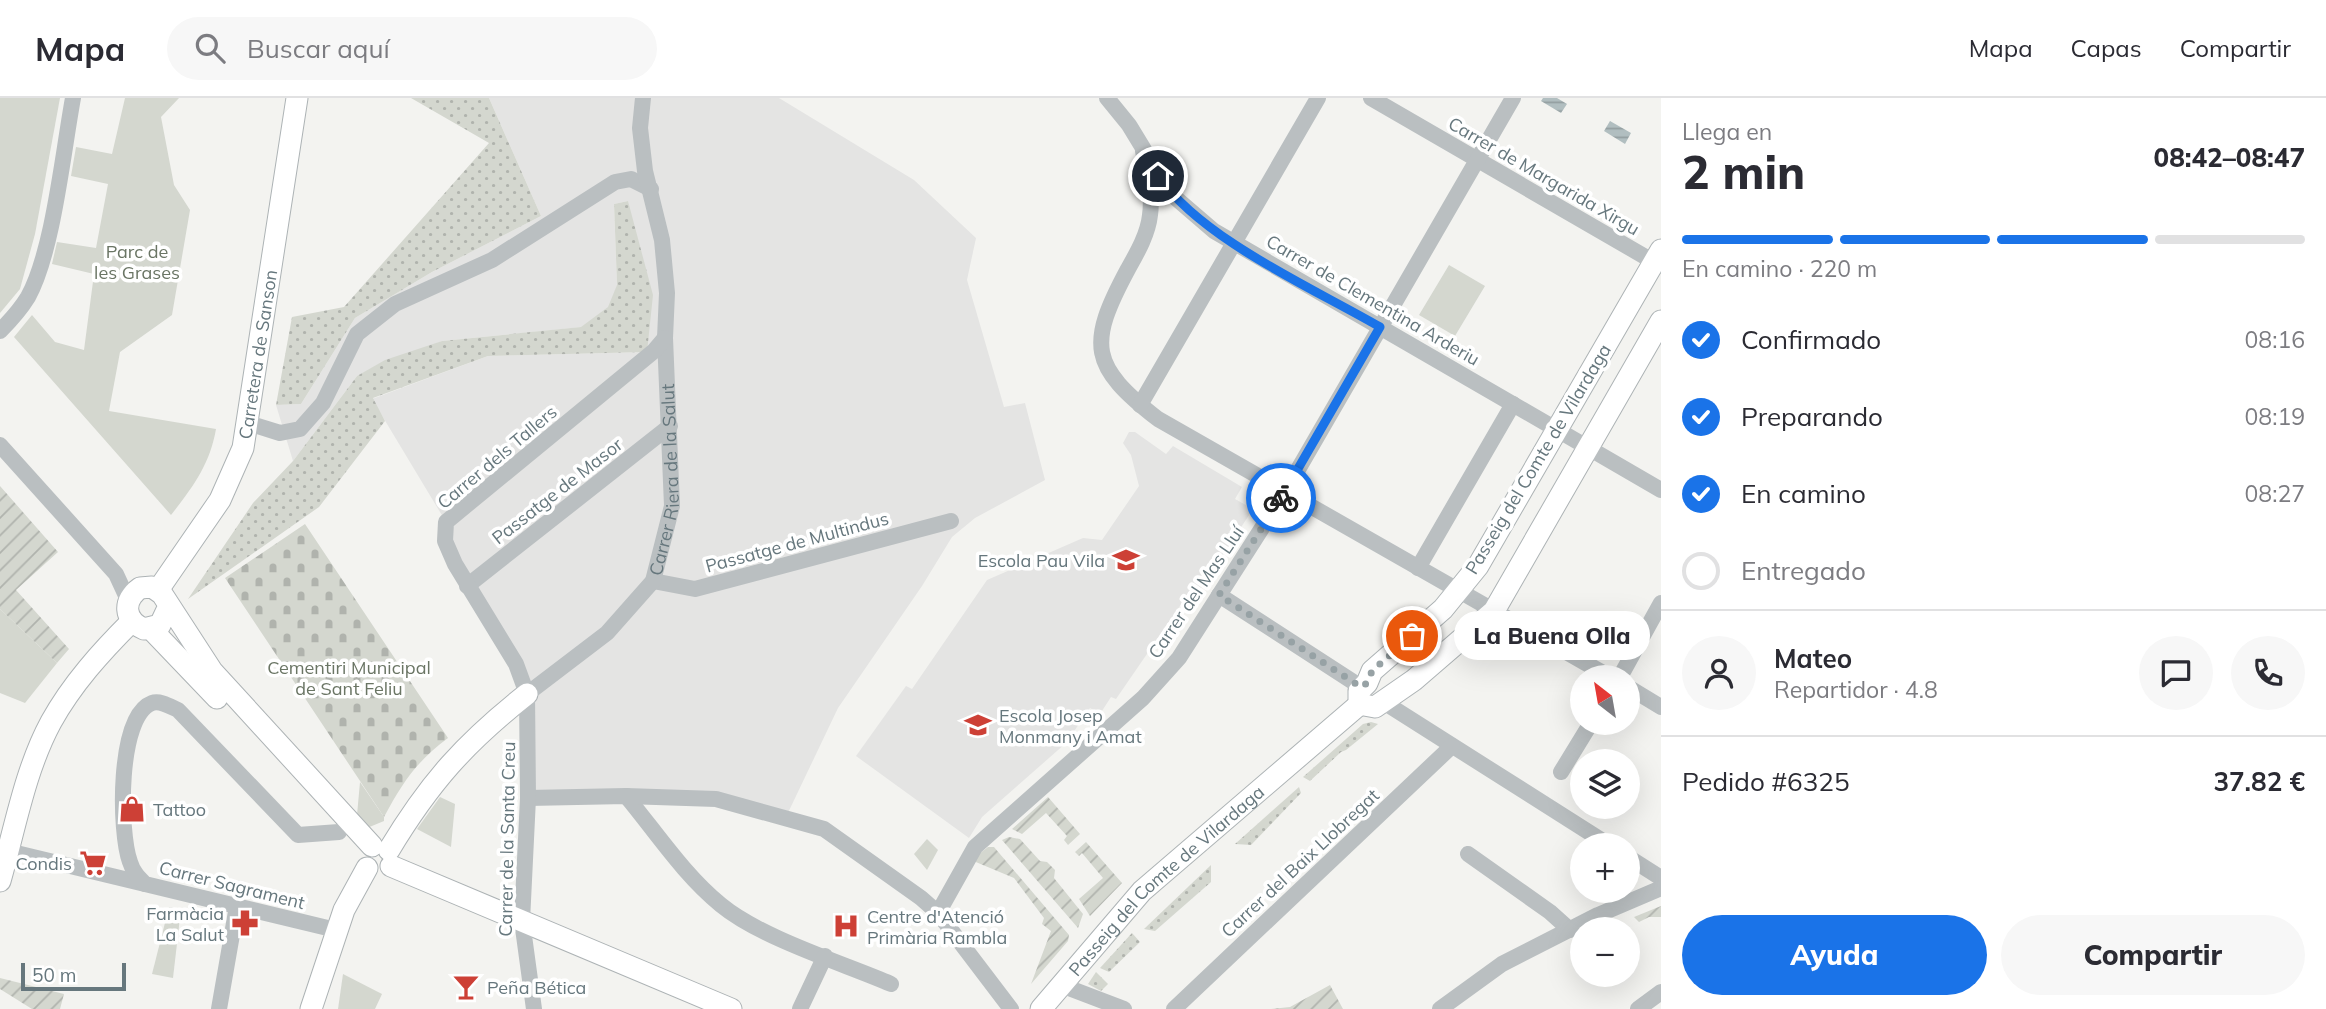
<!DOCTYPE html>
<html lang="es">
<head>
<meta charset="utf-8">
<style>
  :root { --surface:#fff; --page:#f7f7f7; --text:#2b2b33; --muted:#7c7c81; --line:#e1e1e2; --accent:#1a73e8 }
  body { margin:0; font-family:Mulish,sans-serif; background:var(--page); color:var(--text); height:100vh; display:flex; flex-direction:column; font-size:26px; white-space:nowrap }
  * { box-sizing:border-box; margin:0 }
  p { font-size:23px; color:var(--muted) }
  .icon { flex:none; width:38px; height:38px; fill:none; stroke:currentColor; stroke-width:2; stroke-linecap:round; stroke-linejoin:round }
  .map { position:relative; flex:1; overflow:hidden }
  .details { display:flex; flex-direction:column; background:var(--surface); width:665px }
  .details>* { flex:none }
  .needle { width:46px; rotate:329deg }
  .buttons { position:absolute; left:1570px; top:567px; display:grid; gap:14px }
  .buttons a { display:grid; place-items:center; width:70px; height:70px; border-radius:50%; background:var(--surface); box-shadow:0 7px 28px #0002; font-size:35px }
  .scale { position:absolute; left:21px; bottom:18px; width:105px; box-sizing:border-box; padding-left:7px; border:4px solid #66777d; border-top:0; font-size:19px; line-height:24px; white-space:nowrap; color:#66777d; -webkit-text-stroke:5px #fff; paint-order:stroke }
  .pin { position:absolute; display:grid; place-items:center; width:60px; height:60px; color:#fff; margin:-30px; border:4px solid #fff; border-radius:50%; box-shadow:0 2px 7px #0007 }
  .courier { position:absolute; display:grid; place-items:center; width:70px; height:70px; margin:-35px; border:5px solid #1a73e8; border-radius:50%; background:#fff; color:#222; box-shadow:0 2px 9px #0007 }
  .bubble { position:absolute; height:49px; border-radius:24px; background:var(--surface); box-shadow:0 7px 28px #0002; font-size:23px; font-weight:800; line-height:49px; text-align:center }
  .headline em { font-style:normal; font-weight:800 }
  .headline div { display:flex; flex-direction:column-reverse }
  .headline { display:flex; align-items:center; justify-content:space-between; height:119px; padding:0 21px }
  h1 { font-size:46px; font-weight:800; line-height:52px }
  .bar { display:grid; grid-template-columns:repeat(4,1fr); gap:10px 7px; align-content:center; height:84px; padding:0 21px }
  .bar i { height:9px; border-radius:5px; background:var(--line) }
  .bar .selected { background:var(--accent) }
  .bar p { grid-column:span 4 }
  .line { display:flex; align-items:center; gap:18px; padding:0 21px; border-top:2px solid var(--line) }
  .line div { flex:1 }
  .round { display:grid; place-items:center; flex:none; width:74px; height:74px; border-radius:37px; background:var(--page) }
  ol { padding:0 21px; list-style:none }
  li { display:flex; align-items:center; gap:21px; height:77px }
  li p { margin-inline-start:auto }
  li .icon { padding:7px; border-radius:50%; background:var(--accent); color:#fff; stroke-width:4 }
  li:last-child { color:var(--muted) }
  li i { width:38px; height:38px; border:4px solid var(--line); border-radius:50% }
  .action { display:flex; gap:14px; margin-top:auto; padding:14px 21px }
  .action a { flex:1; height:80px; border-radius:42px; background:var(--accent); color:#fff; font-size:28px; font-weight:800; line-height:80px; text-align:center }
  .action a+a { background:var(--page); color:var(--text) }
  header { display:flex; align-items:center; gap:42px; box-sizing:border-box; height:98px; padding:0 35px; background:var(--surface); border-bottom:2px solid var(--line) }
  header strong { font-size:33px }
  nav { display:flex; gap:38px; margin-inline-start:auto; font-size:24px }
  .search { width:490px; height:63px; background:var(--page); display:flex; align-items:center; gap:18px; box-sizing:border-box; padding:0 24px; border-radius:38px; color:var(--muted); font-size:26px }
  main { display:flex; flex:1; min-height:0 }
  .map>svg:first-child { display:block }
  .built { fill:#e4e4e3 }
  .grass { fill:url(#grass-dots) }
  .cemetery { fill:url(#cemetery-stones) }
  .park { fill:#d4d7cf }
  .garden { fill:url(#garden-furrows) }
  .water { fill:url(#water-rules) }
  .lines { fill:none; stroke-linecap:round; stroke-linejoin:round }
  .secondary-casing { stroke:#adb3b5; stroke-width:23 }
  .street { stroke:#babfc1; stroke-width:16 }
  .secondary { stroke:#fff; stroke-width:21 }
  .done { stroke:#97a2a5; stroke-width:7; stroke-dasharray:0 12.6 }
  .route { stroke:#1a73e8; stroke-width:9 }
  .labels { text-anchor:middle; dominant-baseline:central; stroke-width:7; stroke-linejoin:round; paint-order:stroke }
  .street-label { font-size:18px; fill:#66777d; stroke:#fff }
  .park-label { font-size:18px; fill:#6a7564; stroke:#fff }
  .poi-label { font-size:18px; fill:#66777d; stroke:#fff; text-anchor:start }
</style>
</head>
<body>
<header>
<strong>Mapa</strong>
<div class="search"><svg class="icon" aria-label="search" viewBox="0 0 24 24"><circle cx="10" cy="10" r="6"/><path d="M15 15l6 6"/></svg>Buscar aquí</div>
<nav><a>Mapa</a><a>Capas</a><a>Compartir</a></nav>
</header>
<main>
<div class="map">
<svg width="1661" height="911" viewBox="0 0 1661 911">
  <defs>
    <pattern id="grass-dots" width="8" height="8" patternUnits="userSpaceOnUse" patternTransform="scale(1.75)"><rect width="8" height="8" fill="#d4d7cf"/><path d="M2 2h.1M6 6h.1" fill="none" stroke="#b0b3ad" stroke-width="1.8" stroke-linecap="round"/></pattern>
    <pattern id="cemetery-stones" width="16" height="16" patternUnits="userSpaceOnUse" patternTransform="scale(1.75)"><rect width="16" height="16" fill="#d4d7cf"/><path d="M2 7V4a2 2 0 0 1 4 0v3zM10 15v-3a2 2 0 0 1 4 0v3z" fill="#b0b3ad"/></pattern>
    <pattern id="garden-furrows" width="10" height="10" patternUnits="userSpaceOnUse" patternTransform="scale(1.75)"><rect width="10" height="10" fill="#d4d7cf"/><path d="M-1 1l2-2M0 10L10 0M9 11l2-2" fill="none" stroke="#b0b3ad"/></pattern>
    <pattern id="water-rules" width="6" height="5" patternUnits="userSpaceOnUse" patternTransform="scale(1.75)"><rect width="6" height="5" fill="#b1bec0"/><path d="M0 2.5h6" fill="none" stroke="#949fa1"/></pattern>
  </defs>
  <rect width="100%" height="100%" fill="#f3f3f0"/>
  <g class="built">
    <path d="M489,0h290l135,82 62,58 -9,42 37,127 21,-4 20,77 -70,38 -23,19 -30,49 -84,122 -52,109 -75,-14 -183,-5 -1,-104 -60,-108 -21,-64 -74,-123 116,-43 159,-4 -19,-151 -14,3 3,82 -8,21 -27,20 -140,14 -85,35 -64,85 -17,-56 25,-1 54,-86 77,-46 109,-56z"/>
    <path d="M1129,334h6l31,22 7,-8 69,41 -7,12 18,10 -53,81 -7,-3 -77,112 -5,-2 -11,17 -10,-6 -24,35 -84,74 -13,21 -113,-82 50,-70 6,3 75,-109 96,-42 19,2 37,-54 -8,-31 -8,-12z"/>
  </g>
  <g class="grass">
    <path d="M411,0h78l52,118 -109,56 -77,46 -54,86 -25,1 16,-88 52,-10 145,-164z"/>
    <path d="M628,103l25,94 -6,57 -159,4 -115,42 12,23 -66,86 -131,92 65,-96 40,-42 64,-85 28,-16 57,-19 139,-14 27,-20 9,-22 -3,-81z"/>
    <path d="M1371,624l7,2 -32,26 -5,2 -31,29 -7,-4 60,-53z"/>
    <path d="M1299,689l2,6 -50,52 -16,-1z"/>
    <path d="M1211,767v17l-56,49 -11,-2z"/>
    <path d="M1132,835l8,9 -31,30 -9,-4z"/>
    <path d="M1096,874l12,12 -7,7 -13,-7z"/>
  </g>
  <path class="cemetery" d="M305,426l143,214c-32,24 -45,44 -64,79l-159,-239z"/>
  <g class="park">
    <path d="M0,0h60l-25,136 -15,55 -20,24z"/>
    <path d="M125,0h54l-18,19 13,68 16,25 -18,105 -52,37 -11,59 107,18c-6,35 -23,58 -45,86l-157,-178 18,-22 23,27 29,8 10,-76 -42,-10 5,-22 39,6 12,-64 -37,-8 5,-29 36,7z"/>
    <path d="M1449,167l36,21 -30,50 -36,-21z"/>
    <path d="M0,511l57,54 -32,40 -25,-10z"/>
    <path d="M360,684l24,35v4l-17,7 -10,-13z"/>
    <path d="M440,699l15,7 -4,43 -34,-18z"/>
    <path d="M927,741l11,11 -11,20 -13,-16z"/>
    <path d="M169,809l12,2 -8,69 -21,-4z"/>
    <path d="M343,876l39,20 -7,15h-37z"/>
  </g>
  <g class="garden">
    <path d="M0,388l58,66 -42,38 53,59 -12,14 -57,-54z"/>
    <path d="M1048,699l32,37 -12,11 -4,-5 3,-4 -21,-23 -24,21 -10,-5z"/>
    <path d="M1009,739l11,2 20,22 7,1 8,8 -1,8 29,36 -5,14 -76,-88z"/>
    <path d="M1086,744l36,41 -32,33 -11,-17 24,-21 -21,-25 -3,3 -4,-4z"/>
    <path d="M988,749h6l75,88 -1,6 -37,43 20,-53 -9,-7 2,-6 -30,-40 -43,-18z"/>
    <path d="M1661,808v11h-12l-10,5 -5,-5z"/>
    <path d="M0,880l64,16 -4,15h-28l-32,-20z"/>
    <path d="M1330,887l13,24h-72l19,-2z"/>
  </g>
  <g class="water">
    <path d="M1543,0h14l10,6 -6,9 -20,-12z"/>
    <path d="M1610,23l21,12 -6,11 -21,-13z"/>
  </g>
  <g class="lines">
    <g class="secondary-casing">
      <g id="secondary">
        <path d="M1661,152l-183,316 -35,43 -71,62 -5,12 -8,8v8l5,6 11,2 39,-27 80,-69 167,-290"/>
        <path id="s2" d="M158,492l62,-90 23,-52 54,-350"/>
        <path d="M168,510l-8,17 -16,4c-21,-9 -21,-29 -4,-41l12,-1 10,7 50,77 160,175"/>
        <path d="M151,531l66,69"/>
        <path d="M389,752c41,-68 76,-107 138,-156"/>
        <path d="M391,768l340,143"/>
        <path d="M0,783c15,-53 25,-111 51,-159 21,-38 50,-70 81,-101"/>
        <path d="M311,911l33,-99 23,-42"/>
        <path id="s3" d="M1041,911l101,-118 219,-188"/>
      </g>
    </g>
    <g class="street">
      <path d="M1107,0l22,27 42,69 43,37 447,259"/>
      <path d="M1371,0l290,168"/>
      <path d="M1143,53c4,20 10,43 7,64 -2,19 -13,38 -22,54 -41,76 -38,97 30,150l452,258"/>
      <path d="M0,233c10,-10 20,-21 28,-34 25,-45 35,-145 45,-199"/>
      <path d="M1140,307l178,-307"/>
      <path d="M248,325l32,10 20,-4 23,-26 34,-69 38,-30 97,-44 123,-78 16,-3 20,10"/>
      <path d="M0,347l116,129 12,26"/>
      <path d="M1418,470l95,-164"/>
      <path d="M653,483l42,8 256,-68"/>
      <path d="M467,488l203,-160"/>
      <path d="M1219,497l142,92"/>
      <path d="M1620,579l41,-74"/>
      <path d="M1628,589l33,20"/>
      <path id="s1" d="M527,596l80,-61 46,-52 19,-75 -7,-168 2,-45 -5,-53 -17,-69 -5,-43 3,-30"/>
      <path d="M1382,603l227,144"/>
      <path d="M1561,674l30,-49"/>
      <path d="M626,698c30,36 58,79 95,109 40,33 121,58 170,79"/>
      <path d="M528,700l98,-2 90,3 108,30 97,69 17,15 73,96"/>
      <path d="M8,753l137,33"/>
      <path d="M1468,756l82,58 20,18"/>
      <path d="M1628,759l33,21"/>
      <path d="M938,815l37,-66 168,-149 36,-40 106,-166 228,-394"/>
      <path d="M336,832l-191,-46c-7,-7 -12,-12 -15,-22 -11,-30 -13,-146 22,-159 8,-3 19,4 26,7l120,125 41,-3"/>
      <path d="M1061,887l63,24"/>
      <path d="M219,911l18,-103"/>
      <path d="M534,911l-12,-88 6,-123 -1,-104 -11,-30 -61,-100 -10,-23 1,-19 208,-171 11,-13"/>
      <path d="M800,911l25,-53"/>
      <path d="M1174,911l278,-263"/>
      <path d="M1440,911l62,-45 96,-49 63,-27"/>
      <path d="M1638,911l23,-17"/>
    </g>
    <use href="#secondary" class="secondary"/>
  </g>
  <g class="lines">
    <path class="done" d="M1281,400l-62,97 142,92 6,-4 5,-12 40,-35"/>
    <path class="route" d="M1158,78c45,64 153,111 222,151l-99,171"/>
  </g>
  <defs>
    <g id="school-bare" transform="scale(2.1)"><path d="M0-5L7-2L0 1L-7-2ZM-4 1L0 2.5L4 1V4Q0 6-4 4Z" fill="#cd4036" stroke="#fff" stroke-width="2.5" paint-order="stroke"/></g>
    <g id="shop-bare" transform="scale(2.1)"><path d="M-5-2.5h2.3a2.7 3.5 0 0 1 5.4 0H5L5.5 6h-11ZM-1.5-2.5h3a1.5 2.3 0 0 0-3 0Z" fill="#cd4036" stroke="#fff" stroke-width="2.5" paint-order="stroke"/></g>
    <g id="supermarket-bare" transform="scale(2.1)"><path d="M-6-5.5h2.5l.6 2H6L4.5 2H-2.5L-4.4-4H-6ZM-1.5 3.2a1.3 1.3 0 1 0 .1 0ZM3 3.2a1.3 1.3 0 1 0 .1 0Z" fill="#cd4036" stroke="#fff" stroke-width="2.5" paint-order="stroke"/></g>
    <g id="pharmacy-bare" transform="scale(2.1)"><path d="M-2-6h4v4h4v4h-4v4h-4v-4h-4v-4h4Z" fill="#cd4036" stroke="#fff" stroke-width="2.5" paint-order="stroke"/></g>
    <g id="hospital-bare" transform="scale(2.1)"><path d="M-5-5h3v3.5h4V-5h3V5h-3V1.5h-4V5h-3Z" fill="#cd4036" stroke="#fff" stroke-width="2.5" paint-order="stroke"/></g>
    <g id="bar-bare" transform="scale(2.1)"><path d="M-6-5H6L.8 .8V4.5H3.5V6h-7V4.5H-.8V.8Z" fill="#cd4036" stroke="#fff" stroke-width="2.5" paint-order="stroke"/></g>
  </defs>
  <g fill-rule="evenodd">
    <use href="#school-bare" x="1126" y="462"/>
    <use href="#school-bare" x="978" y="627"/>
    <use href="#shop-bare" x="132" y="711"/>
    <use href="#supermarket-bare" x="93" y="765"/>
    <use href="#pharmacy-bare" x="245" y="825"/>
    <use href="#hospital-bare" x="846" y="828"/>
    <use href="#bar-bare" x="466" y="889"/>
  </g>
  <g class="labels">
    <g class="street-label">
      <text transform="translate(1544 78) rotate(30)">Carrer de Margarida Xirgu</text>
      <text transform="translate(1373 202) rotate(30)">Carrer de Clementina Arderiu</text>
      <text stroke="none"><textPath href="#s2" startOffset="261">Carretera de Sanson</textPath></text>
      <text transform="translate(497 359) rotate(-40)">Carrer dels Tallers</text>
      <text transform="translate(1538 361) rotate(-59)">Passeig del Comte de Vilardaga</text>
      <text stroke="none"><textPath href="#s1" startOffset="273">Carrer Riera de la Salut</textPath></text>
      <text transform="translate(557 393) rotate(-38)">Passatge de Masor</text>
      <text transform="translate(797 444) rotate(-15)">Passatge de Multindus</text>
      <text transform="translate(1196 494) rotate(-56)">Carrer del Mas Lluí</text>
      <text transform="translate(507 741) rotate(-89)">Carrer de la Santa Creu</text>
      <text transform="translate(1300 765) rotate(-43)">Carrer del Baix Llobregat</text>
      <text stroke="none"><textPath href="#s3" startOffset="180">Passeig del Comte de Vilardaga</textPath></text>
      <text transform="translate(232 787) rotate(14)">Carrer Sagrament</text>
    </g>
    <g class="park-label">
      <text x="137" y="153">Parc de<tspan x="137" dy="21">les Grases</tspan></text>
      <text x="349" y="569">Cementiri Municipal<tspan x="349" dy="21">de Sant Feliu</tspan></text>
    </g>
    <g class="poi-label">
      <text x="1105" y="462" text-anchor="end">Escola Pau Vila</text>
      <text x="999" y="617">Escola Josep<tspan x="999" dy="21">Monmany i Amat</tspan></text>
      <text x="153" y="711">Tattoo</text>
      <text x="72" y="765" text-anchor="end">Condis</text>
      <text x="224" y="815" text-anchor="end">Farmàcia<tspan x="224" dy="21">La Salut</tspan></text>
      <text x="867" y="818">Centre d'Atenció<tspan x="867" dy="21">Primària Rambla</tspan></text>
      <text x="487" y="889">Peña Bética</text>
    </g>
  </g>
</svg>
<div class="buttons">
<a><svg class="needle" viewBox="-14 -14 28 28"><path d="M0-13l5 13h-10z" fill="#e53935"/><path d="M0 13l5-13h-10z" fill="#7c7c81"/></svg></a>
<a><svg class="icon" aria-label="layers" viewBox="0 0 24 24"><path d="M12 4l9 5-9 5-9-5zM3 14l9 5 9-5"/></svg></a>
<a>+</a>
<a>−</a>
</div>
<div class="scale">50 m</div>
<div class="pin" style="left:1412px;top:538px;background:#ea580c"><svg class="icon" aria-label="bag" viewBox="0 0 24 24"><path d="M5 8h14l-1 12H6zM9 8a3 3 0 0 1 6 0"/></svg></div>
<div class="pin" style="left:1158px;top:78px;background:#1f2937"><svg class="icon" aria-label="home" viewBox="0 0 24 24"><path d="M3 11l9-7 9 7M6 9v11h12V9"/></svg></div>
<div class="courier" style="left:1281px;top:400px"><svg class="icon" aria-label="bike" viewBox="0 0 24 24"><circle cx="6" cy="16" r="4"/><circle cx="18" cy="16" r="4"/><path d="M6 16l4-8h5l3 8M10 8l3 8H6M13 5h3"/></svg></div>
<div class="bubble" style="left:1454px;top:513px;width:196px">La Buena Olla</div>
</div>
<section class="details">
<div class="headline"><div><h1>2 min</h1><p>Llega en</p></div><em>08:42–08:47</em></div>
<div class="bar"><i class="selected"></i><i class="selected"></i><i class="selected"></i><i></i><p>En camino · 220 m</p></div>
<ol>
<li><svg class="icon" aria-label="check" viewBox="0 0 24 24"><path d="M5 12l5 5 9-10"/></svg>Confirmado<p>08:16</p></li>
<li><svg class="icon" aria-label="check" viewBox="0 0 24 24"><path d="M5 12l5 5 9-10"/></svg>Preparando<p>08:19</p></li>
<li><svg class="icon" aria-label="check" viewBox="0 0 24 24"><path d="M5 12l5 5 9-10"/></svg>En camino<p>08:27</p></li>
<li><i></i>Entregado</li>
</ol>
<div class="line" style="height:126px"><a class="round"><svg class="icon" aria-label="person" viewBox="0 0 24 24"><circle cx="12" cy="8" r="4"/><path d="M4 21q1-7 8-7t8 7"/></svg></a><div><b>Mateo</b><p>Repartidor · 4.8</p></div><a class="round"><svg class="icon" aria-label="chat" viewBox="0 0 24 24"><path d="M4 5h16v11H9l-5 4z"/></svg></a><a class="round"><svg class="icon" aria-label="phone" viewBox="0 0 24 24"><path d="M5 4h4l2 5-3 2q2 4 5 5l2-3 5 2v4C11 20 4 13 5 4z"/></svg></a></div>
<div class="line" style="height:91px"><div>Pedido #6325</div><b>37.82 €</b></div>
<div class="action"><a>Ayuda</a><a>Compartir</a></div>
</section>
</main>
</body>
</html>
